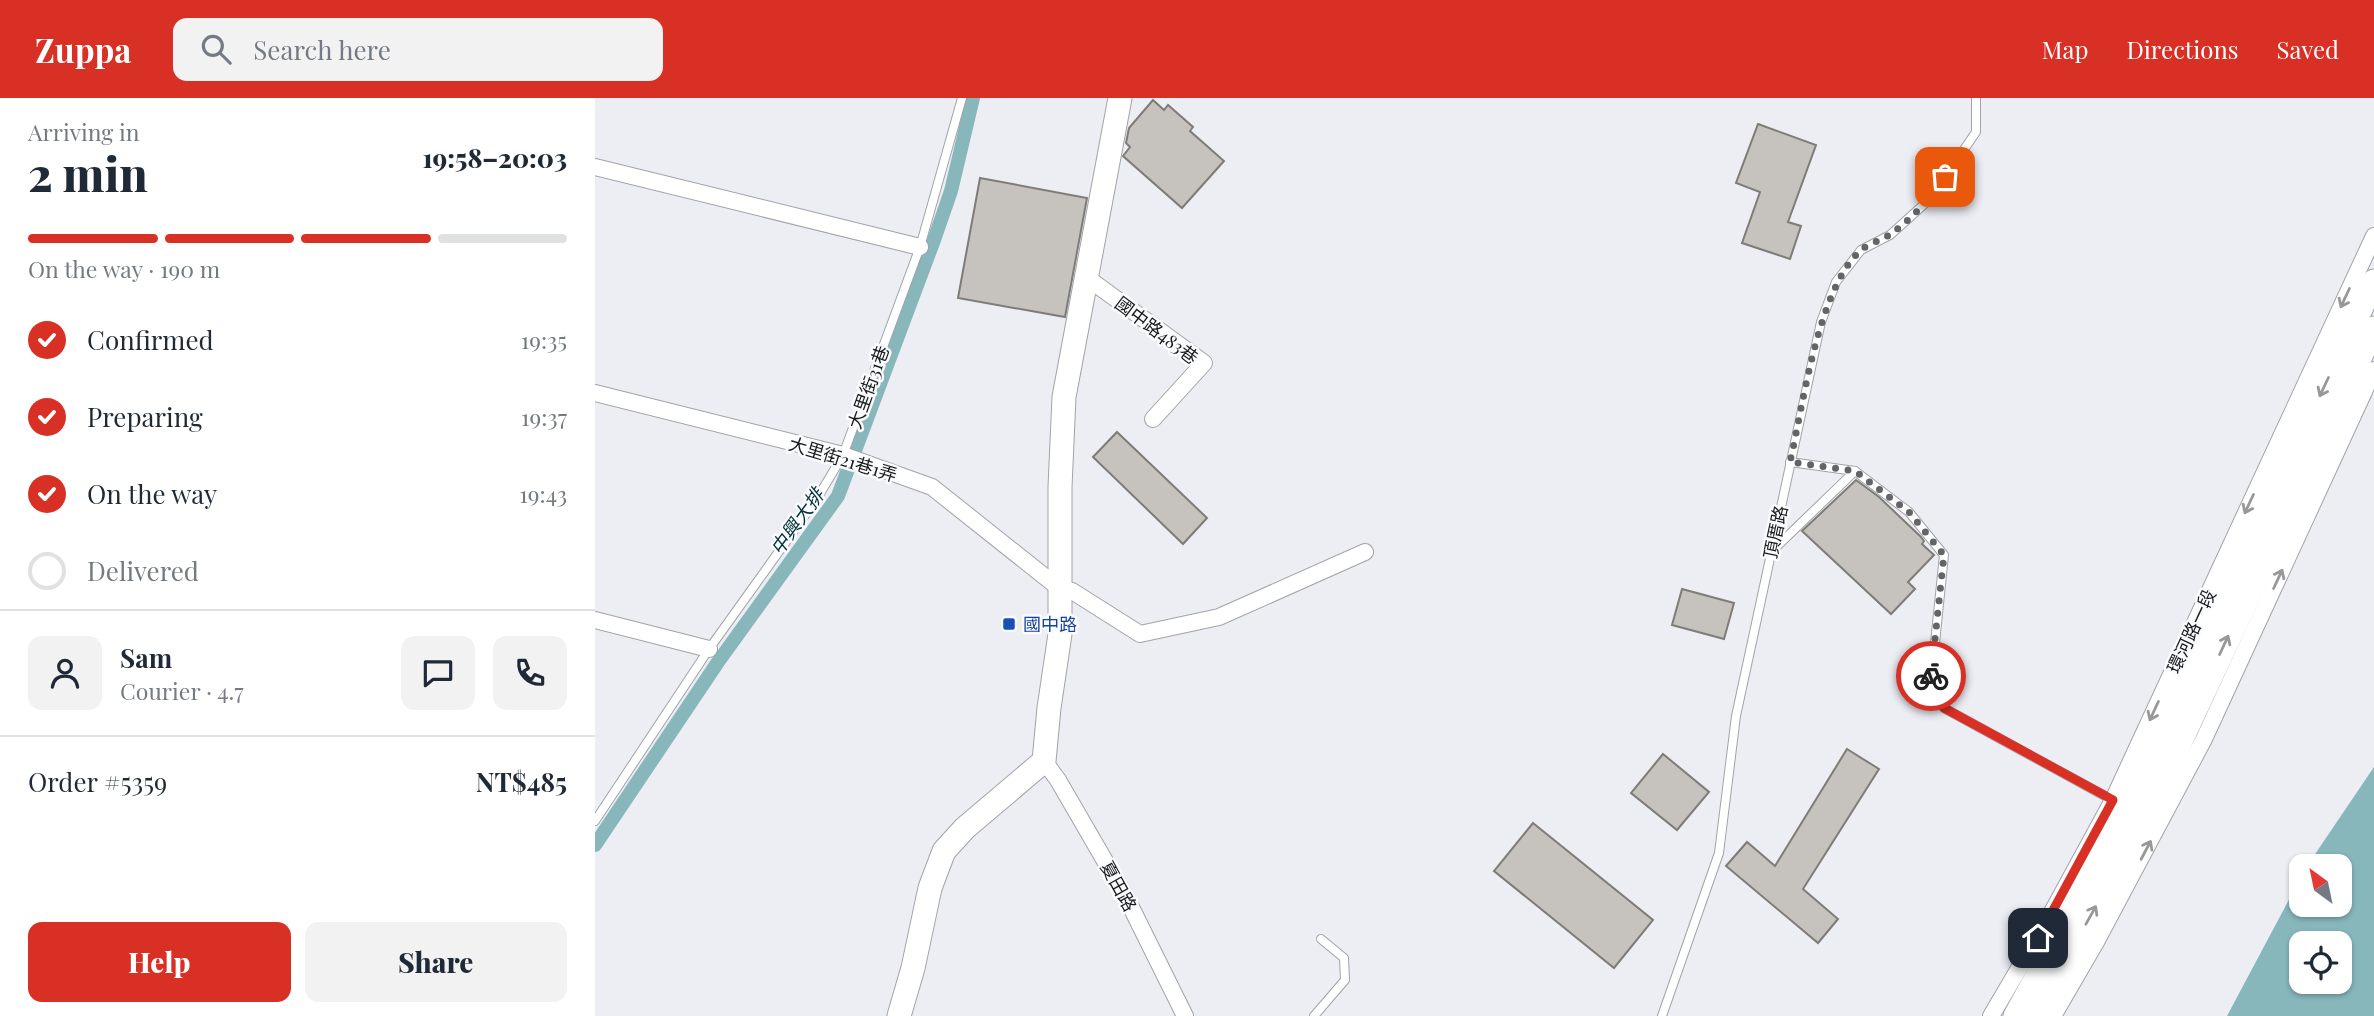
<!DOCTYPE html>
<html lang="en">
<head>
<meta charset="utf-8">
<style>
  :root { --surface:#fff; --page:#f2f2f3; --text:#1f2937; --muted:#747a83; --line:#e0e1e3; --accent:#d93025 }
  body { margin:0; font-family:"Playfair Display","Noto Sans TC",serif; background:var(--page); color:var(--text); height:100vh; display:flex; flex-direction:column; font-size:26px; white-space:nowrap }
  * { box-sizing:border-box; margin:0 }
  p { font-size:23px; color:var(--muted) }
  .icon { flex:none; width:38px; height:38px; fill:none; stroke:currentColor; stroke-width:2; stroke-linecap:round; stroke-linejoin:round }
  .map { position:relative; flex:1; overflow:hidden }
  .drawer { display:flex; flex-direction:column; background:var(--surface); width:595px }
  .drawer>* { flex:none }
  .needle { width:46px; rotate:327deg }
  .controls { position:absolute; left:1694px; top:756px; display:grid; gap:14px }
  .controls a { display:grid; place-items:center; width:63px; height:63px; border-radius:14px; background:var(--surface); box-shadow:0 2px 5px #0004; font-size:35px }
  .pin { position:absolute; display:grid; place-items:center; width:60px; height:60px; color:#fff; margin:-30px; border-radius:14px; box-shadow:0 4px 10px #0006 }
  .courier { position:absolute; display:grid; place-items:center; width:70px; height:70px; margin:-35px; border:5px solid #d93025; border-radius:50%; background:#fff; color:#222; box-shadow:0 2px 9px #0007 }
  .overview em { font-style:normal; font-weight:800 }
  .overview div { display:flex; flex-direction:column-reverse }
  .overview { display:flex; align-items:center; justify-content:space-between; height:119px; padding:0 28px }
  h1 { font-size:46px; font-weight:800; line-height:52px }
  .bar { display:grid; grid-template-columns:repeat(4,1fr); gap:10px 7px; align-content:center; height:84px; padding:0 28px }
  .bar i { height:9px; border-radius:5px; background:var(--line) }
  .bar .active { background:var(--accent) }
  .bar p { grid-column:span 4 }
  .line { display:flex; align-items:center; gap:18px; padding:0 28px; border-top:2px solid var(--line) }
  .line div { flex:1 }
  .round { display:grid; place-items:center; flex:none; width:74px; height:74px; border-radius:14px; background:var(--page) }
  ol { padding:0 28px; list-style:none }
  li { display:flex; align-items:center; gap:21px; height:77px }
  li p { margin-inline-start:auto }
  li .icon { padding:7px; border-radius:50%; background:var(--accent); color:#fff; stroke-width:4 }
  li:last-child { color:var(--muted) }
  li i { width:38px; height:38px; border:4px solid var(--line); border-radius:50% }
  .primary-button { display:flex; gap:14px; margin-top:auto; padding:14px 28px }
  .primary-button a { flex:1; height:80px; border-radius:14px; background:var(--accent); color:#fff; font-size:28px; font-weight:800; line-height:80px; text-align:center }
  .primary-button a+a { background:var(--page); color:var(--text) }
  header { display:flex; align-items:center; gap:42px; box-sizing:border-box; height:98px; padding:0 35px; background:var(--accent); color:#fff }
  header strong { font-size:33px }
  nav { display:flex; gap:38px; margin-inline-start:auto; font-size:24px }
  .search { width:490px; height:63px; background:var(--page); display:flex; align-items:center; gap:18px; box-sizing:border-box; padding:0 24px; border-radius:14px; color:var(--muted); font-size:26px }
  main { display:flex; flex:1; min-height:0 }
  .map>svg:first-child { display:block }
  .water { fill:#87b6bb; fill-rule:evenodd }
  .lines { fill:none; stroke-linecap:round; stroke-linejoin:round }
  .canal { stroke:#87b6bb; stroke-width:14 }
  .building { fill:#c6c2bd; stroke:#7f7c77; stroke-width:2 }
  .lane-casing { stroke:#a1a3a8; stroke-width:10 }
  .street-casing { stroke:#a1a3a8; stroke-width:18 }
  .secondary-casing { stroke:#a1a3a8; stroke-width:25 }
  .lane { stroke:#fff; stroke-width:8 }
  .street { stroke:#fff; stroke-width:16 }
  .secondary { stroke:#fff; stroke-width:23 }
  .oneway { stroke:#989899 }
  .done { stroke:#636468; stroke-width:7; stroke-dasharray:0 12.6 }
  .route { stroke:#d93025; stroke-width:9 }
  .transit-dot { fill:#1a4fb4; stroke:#fafbff; stroke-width:2.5 }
  .labels { text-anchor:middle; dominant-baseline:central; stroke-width:5; stroke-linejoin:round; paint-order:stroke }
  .street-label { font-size:18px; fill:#191a1c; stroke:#fafbff }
  .transit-label { font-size:18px; fill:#164399; stroke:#fafbff; text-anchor:start }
  .water-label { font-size:19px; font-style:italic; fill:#023237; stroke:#fafbff }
</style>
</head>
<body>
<header>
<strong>Zuppa</strong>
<div class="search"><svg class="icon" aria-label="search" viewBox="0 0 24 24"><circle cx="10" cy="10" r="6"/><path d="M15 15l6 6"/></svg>Search here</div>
<nav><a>Map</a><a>Directions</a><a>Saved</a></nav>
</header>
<main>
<section class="drawer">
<div class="overview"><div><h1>2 min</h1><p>Arriving in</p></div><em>19:58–20:03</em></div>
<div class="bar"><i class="active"></i><i class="active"></i><i class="active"></i><i></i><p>On the way · 190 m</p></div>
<ol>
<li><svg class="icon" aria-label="check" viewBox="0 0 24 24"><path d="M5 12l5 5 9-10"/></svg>Confirmed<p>19:35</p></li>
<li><svg class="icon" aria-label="check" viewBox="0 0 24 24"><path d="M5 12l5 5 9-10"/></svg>Preparing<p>19:37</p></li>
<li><svg class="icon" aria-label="check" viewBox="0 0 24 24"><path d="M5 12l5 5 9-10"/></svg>On the way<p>19:43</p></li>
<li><i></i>Delivered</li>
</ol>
<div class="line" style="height:126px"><a class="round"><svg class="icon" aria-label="person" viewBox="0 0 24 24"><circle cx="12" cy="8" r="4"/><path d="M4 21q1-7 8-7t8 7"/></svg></a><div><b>Sam</b><p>Courier · 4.7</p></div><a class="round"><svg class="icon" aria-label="chat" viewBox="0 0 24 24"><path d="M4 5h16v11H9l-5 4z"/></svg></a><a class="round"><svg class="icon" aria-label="phone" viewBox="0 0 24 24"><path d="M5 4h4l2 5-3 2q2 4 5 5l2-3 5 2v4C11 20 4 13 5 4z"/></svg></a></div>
<div class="line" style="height:91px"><div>Order #5359</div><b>NT$485</b></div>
<div class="primary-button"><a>Help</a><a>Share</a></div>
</section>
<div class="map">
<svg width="1779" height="918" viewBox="0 0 1779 918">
  <rect width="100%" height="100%" fill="#eceef4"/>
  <path class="water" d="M1779,669v249h-147l74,-139v28h39v-39h-33zM1706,845h39v39h-39z"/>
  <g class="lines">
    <path class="canal" d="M0,747l123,-183 120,-166 96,-256 17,-49 22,-93"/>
  </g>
  <g class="building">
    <path d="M558,2l11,10 4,-5 25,22 -3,4 34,30 -42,47 -59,-52 7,-9 -4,-4 3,-15z"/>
    <path d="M1163,26l58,21 -28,77 13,4 -11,33 -48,-16 18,-51 -24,-9z"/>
    <path d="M385,80l107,20 -22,119 -107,-19z"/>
    <path d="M522,334l90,86 -24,26 -90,-87z"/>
    <path d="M1261,382l23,17 41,39 4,5 -2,3 12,11 -26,27 7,7 -24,25 -89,-83z"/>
    <path d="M1087,491l52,14 -10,36 -52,-14z"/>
    <path d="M1252,651l32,20 -76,120 35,30 -20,24 -92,-77 21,-24 28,24z"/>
    <path d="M1068,656l46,38 -32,38 -46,-37z"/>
    <path d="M938,725l120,97 -39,48 -120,-97z"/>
  </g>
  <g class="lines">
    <g class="lane-casing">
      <g id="lane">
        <path d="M1195,364l65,9 54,41 35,43 -14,137 14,16 172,94"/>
        <path d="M1175,455l85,-82"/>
        <path d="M0,723l114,-172 109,-152 25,-42 77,-208 42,-149"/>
        <path d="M719,918l31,-36 -1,-22 -23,-19"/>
        <path d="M1067,918l57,-163 17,-137 85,-394 15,-40 25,-32 29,-15 40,-36 46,-67v-34"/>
      </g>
    </g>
    <g class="street-casing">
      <g id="street">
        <path d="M0,69l325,80"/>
        <path d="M491,179l118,86 -51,56"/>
        <path d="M0,295l248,62 89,32 127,101 13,3 68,43 79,-17 146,-65"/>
        <path d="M0,522l114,29"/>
        <path d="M449,663l14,19 69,119 58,117"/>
        <path d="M1396,918l60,-102 62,-114 261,-564"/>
        <path d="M1458,918l43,-74 108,-203 170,-369"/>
      </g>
    </g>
    <g class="secondary-casing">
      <g id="secondary">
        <path d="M304,918l14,-48 17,-80 14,-37 21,-23 79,-67 5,-53 11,-74v-147l4,-90 56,-299"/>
        <path d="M1420,918c133,-238 244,-488 359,-735"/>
        <path d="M1437,918l31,-50 82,-148 229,-490"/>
      </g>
    </g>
    <use href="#lane" class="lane"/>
    <use href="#street" class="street"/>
    <use href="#secondary" class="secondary"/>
  </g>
  <defs><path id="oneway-shaft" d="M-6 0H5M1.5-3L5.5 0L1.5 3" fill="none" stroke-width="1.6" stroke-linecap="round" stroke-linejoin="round" transform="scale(1.75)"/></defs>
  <g class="oneway">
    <use href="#oneway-shaft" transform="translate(1750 200) rotate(115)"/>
    <use href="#oneway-shaft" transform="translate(1729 289) rotate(115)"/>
    <use href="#oneway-shaft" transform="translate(1654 406) rotate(115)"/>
    <use href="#oneway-shaft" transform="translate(1683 481) rotate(-65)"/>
    <use href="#oneway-shaft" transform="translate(1629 547) rotate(-65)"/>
    <use href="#oneway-shaft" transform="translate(1559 613) rotate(115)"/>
    <use href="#oneway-shaft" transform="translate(1551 752) rotate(-62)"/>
    <use href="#oneway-shaft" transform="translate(1496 817) rotate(-61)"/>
  </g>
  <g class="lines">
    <path class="done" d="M1336,578l13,-121 -35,-43 -54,-41 -65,-9c13,-56 28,-174 71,-212 8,-7 20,-9 28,-15 22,-15 41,-36 56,-58"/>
    <path class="route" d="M1336,578l-1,16 14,16 169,92 -75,138"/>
  </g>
  <rect class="transit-dot" x="407" y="519" width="14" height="14" rx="3.5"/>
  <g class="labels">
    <g class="street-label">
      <text transform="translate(562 232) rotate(37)">國中路483巷</text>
      <text transform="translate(273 289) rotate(-70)">大里街31巷</text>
      <text transform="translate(248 361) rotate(17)">大里街21巷1弄</text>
      <text transform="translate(1180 434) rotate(-78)">頂厝路</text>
      <text transform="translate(1596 533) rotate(-65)">環河路一段</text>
      <text transform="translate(524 788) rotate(61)">夏田路</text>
    </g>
    <g class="transit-label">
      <text x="428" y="526">國中路</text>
    </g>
    <g class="water-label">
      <text transform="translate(201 423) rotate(-54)">中興大排</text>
    </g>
  </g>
</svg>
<div class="controls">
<a><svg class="needle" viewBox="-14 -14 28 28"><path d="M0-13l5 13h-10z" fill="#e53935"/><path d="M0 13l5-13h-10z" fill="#747a83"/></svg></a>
<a><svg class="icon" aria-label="locate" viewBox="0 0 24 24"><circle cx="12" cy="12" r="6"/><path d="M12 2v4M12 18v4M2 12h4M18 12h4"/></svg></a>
</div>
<div class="pin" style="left:1350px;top:79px;background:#ea580c"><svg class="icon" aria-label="bag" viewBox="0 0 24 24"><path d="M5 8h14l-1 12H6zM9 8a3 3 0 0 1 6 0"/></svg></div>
<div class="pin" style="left:1443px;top:840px;background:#1f2937"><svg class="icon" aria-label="home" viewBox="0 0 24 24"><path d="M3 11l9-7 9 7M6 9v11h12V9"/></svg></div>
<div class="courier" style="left:1336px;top:578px"><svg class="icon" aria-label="bike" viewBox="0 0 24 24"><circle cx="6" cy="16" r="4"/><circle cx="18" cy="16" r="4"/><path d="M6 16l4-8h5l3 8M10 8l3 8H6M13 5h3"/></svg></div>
</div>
</main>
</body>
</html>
